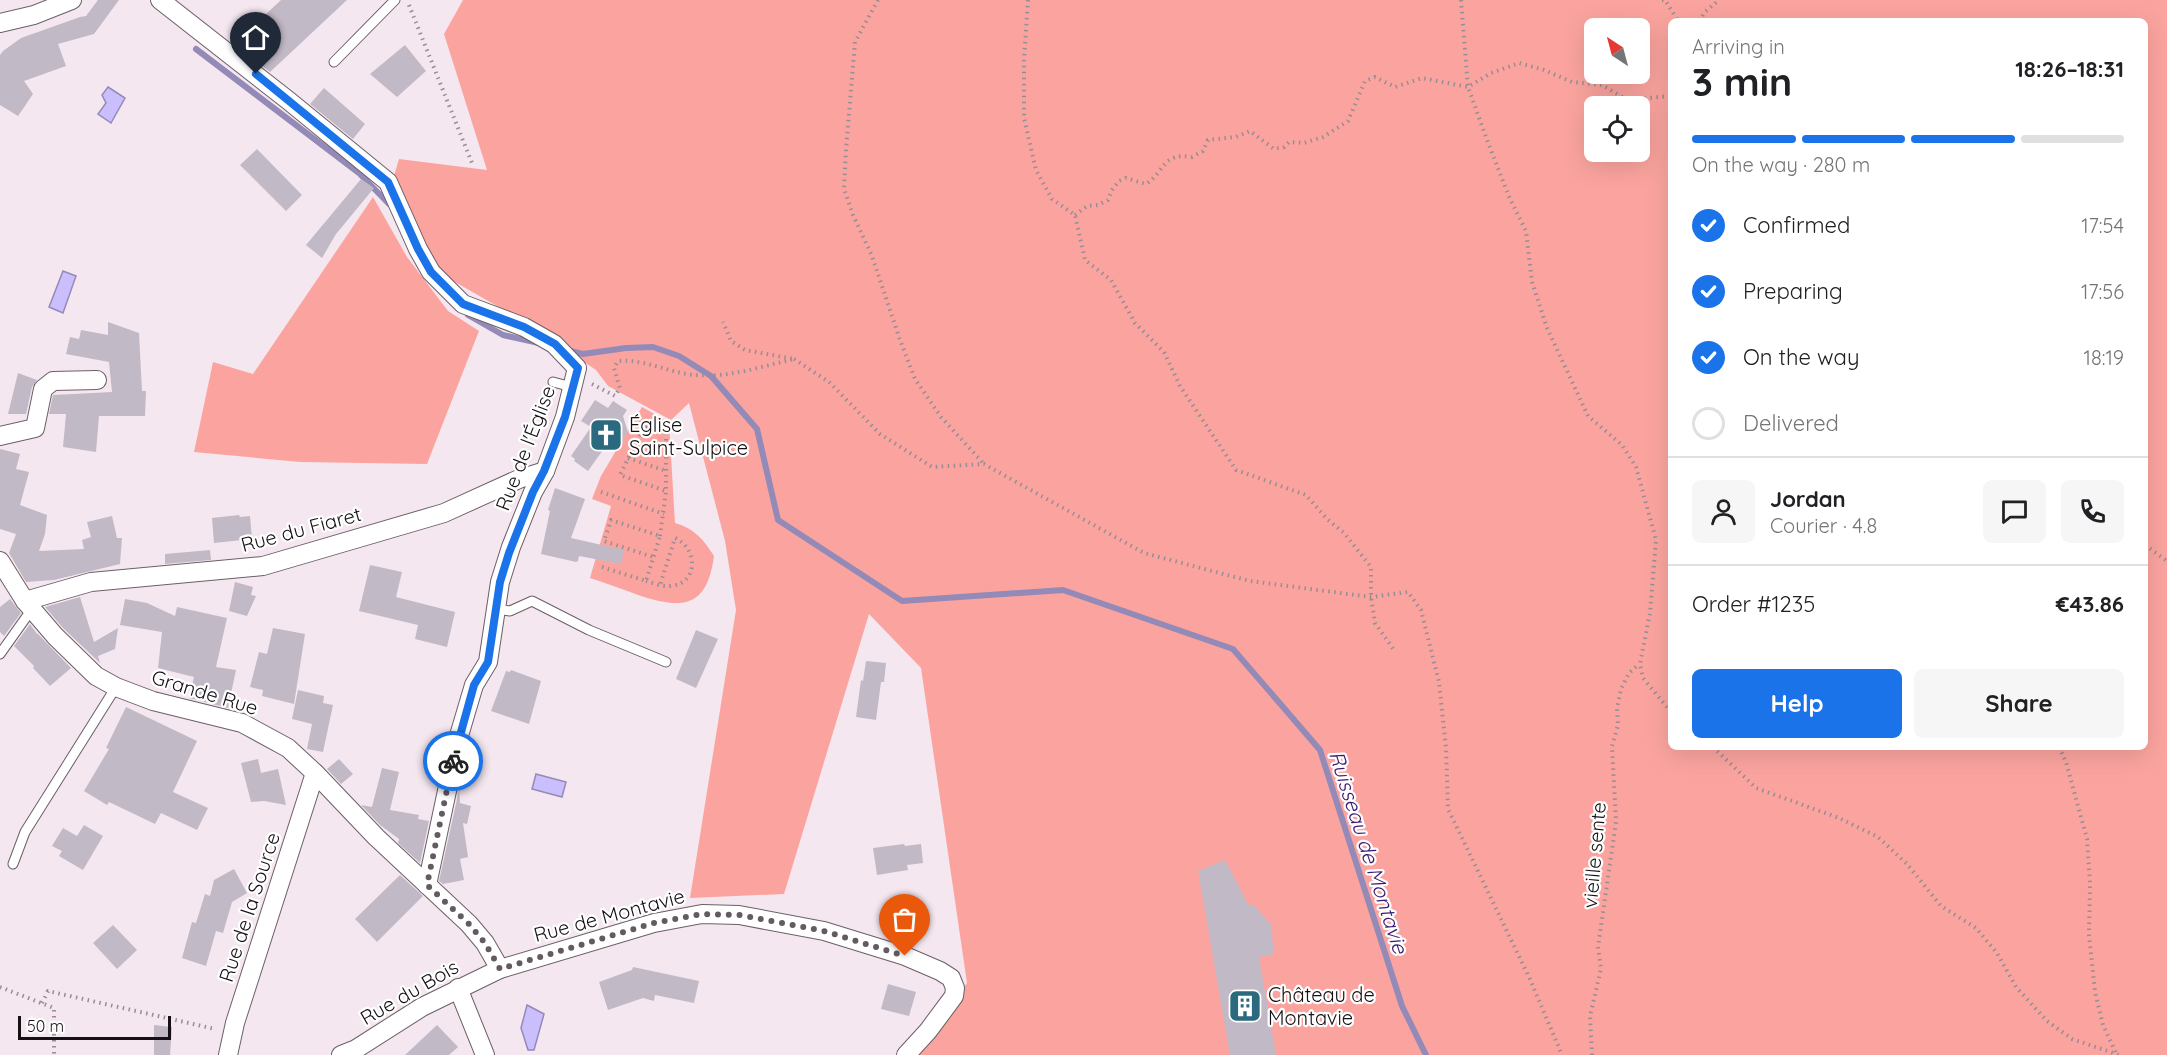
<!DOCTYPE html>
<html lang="en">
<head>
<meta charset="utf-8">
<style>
  :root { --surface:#fff; --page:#f6f6f6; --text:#202124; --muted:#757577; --line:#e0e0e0; --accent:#1a73e8 }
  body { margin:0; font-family:Quicksand,sans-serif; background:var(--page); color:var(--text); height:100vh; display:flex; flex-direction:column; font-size:22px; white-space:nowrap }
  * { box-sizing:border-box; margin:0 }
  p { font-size:20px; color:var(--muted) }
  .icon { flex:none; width:33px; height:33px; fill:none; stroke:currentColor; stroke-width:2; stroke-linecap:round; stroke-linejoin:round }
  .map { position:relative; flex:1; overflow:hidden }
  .details { position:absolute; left:1668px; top:18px; width:480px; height:732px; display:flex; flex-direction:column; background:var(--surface); border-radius:9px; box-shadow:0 6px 24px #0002 }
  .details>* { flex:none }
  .needle { width:39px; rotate:324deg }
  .controls { position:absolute; left:1584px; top:18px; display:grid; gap:12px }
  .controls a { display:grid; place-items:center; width:66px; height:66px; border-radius:9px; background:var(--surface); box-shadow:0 6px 24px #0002; font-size:30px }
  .scale { position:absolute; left:18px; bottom:15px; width:153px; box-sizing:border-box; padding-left:6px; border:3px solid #141013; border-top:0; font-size:16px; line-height:21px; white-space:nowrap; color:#141013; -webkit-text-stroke:4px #fff; paint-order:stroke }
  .pin { position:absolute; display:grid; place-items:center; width:51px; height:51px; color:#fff; margin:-62px -26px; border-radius:50% 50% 50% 0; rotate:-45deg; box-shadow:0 0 6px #0007 }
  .pin .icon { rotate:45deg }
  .courier { position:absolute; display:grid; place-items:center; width:60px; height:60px; margin:-30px; border:4px solid #1a73e8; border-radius:50%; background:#fff; color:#222; box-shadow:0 2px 8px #0007 }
  .overview em { font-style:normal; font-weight:700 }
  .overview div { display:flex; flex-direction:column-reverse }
  .overview { display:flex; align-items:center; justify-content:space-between; height:102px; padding:0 24px }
  h1 { font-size:39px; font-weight:700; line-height:45px }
  .bar { display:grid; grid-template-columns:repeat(4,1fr); gap:9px 6px; align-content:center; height:72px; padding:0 24px }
  .bar i { height:8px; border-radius:4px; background:var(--line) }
  .bar .current { background:var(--accent) }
  .bar p { grid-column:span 4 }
  .line { display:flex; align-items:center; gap:15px; padding:0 24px; border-top:2px solid var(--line) }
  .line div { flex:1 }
  .round { display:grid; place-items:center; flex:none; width:63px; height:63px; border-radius:9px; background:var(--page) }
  ol { padding:0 24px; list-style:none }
  li { display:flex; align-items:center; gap:18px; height:66px }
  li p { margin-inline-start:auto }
  li .icon { padding:6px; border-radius:50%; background:var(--accent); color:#fff; stroke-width:4 }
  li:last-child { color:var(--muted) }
  li i { width:33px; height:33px; border:3px solid var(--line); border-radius:50% }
  .action { display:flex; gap:12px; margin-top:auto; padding:12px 24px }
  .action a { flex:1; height:69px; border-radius:9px; background:var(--accent); color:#fff; font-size:24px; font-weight:700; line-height:69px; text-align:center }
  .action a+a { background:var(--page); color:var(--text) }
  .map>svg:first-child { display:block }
  .green { fill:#fba49f; fill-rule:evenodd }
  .water { fill:#cabefd; stroke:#938ab7; stroke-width:1.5 }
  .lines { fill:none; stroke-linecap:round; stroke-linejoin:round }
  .stream { stroke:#938ab7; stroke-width:6 }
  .building { fill:#c2b9c6 }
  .lane-casing { stroke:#6b5f67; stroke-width:11 }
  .street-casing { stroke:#6b5f67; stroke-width:20 }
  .path { stroke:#978d93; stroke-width:4; stroke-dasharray:1.5 4.5; stroke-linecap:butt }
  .lane { stroke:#fff; stroke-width:9 }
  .street { stroke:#fff; stroke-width:18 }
  .done { stroke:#635b60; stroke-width:6; stroke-dasharray:0 10.8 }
  .route { stroke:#1a73e8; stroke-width:8 }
  .labels { text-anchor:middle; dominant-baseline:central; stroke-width:4.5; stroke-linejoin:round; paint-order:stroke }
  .poi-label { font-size:20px; fill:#141013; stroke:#fff; text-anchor:start }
  .street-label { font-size:20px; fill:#141013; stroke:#fff }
  .water-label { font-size:21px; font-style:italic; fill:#3a1a72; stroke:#fff }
</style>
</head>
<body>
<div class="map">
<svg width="2167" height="1055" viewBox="0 0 2167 1055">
  <rect width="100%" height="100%" fill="#f5e7f0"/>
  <g class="green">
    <path d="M463,0h1704v1055h-1253l53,-72 -46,-315 -52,-54 -85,280 -94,4 46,-288 -11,-69 -36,-138 -18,17 -63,-34 -12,-16 -73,-49 -96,-55 -34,-87 6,-20 88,11 -43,-136zM1671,21h474v726h-474zM1594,28h46v46h-46zM1594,106h46v46h-46z"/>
    <path d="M373,197l34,60 41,54 31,20 -52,133 -127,-2 -106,-10 19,-90 40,12z"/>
    <path d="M642,407l27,15 6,101c19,5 29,17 39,33 -7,52 -31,54 -76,39 -16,-6 -32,-12 -48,-17l21,-72 -19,-7 9,-23z"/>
  </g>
  <g class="water">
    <path d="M108,87l17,11 -14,25 -13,-9 8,-11 -4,-8z"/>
    <path d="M63,271l13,5 -13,37 -14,-6z"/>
    <path d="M536,774l30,8 -4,15 -30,-8z"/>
    <path d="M527,1005l17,9 -10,36h-6l-7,-22z"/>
  </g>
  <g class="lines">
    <g class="stream">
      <path d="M196,49l163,124 30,31"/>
      <path d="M468,315l35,20 36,8"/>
      <path d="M566,350l17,4 43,-6 27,-1 26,9 32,20 46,53 21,91 124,81 161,-11 170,59 87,101 82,256 24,49"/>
    </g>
  </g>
  <g class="building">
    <path d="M98,0h21l-25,34 -36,10 8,22 -42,15 9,13 -15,22 -18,-11v-50l3,-4 18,-13 59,-21 6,-1z"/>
    <path d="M281,0h66l-77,72 -36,-28z"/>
    <path d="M405,45l21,26 -29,26 -27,-23z"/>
    <path d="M324,88l41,36 -12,15 -43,-35z"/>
    <path d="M257,149l45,46 -16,16 -46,-46z"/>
    <path d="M361,179l13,9 -38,46 -14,24 -16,-13z"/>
    <path d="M108,322l31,11 3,58h4l-1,25h-46l-3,36 -33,-5 3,-33h-17l4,-19 59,-3 -3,-30 -43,-8 4,-17 9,2 2,-9 27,5z"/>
    <path d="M18,373l19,7 -5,7 -6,27h-18z"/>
    <path d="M595,400l13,8 5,-7 14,9 -4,6 5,16 -9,13 -9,-5 -22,31 -14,-10 1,-2 -4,-3 20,-29 -10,-6z"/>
    <path d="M0,449l20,5 -4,15 13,3 -9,33 27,10 -2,19 -6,17 45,-2 -2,-9 9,-3 -4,-15 25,-6 5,22h5l-2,26 -66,16 -28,2 -17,-29 7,-19 -16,-5z"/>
    <path d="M555,488l30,11 -14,39 53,12 -3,14 -42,-8 -1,5 -2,1 -35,-8 9,-43 -2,-1z"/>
    <path d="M239,515l1,2 10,-1 2,23 -38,4 -2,-25z"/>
    <path d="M210,550l1,10 -46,4v-10z"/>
    <path d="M370,565l32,7 -6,25 59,15 -8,35 -32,-8 3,-14 -59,-14z"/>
    <path d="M235,582l18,5 -2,8 5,1 -9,20 -18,-5z"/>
    <path d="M80,597l14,45 24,-14 -3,21 -17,7 2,7 -37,-35 -18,-21z"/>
    <path d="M10,599l11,14 -17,23 -4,-4v-25z"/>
    <path d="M125,599l22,4 28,13 2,-9 50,11 -11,49 20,3 -8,38 -39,-10 5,-21 -36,-9 4,-36 -42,-7z"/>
    <path d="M30,624l7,10v-1l34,35 -21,18 -17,-18 1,-2 -20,-20z"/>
    <path d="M273,628l32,6 -11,70 -32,-8 1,-6 -13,-3 9,-35 8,2z"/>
    <path d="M696,630l22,9 -22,49 -20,-9z"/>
    <path d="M866,661l20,2 -2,19h-3l-5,38 -20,-3 5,-37 2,1z"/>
    <path d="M511,670l30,11 -12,43 -38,-13 15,-40 4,1z"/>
    <path d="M298,690l26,6 -1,7 10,2 -10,47 -16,-3 5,-25 -20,-5z"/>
    <path d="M126,707l71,34 -24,51 35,16 -11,22 -36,-17 -6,11 -46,-22 -2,3 -23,-14 25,-42 -3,-1z"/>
    <path d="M258,759l3,14 17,-4 8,36 -22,-4 -13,1 -10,-39z"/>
    <path d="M339,759l14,15 -12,10 -14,-15z"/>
    <path d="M382,768l17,4 -9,38 29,5 -1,4 11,2 -9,42 -22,-20 1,-4 -19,-14 -19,-20 11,2z"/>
    <path d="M459,790l1,13 11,3 -4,18 -4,-1 5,34 -8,2 4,21 -21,4 -4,-3z"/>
    <path d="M84,825l19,11 -20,34 -24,-14 3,-5 -10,-5 11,-18 14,8z"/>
    <path d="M904,844l1,2 16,-2 2,19 -16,2 1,5 -31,5 -4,-27z"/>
    <path d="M1225,860l24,46 4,-2 18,21 3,29 -15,3 17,98h-46l-32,-184z"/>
    <path d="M234,869l13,24 -15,9 -9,31 -7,-2 -10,35 -24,-8 10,-36 4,1 9,-29 5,2 4,-16z"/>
    <path d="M400,875l23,21 -46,46 -22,-23z"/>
    <path d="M113,925l24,25 -20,19 -24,-26z"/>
    <path d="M633,967l66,14 -5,22 -39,-8 -1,6 -11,-3 -35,12 -9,-28 33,-12z"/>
    <path d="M888,984l28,8 -7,24 -28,-7z"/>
    <path d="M154,1025l18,2 -2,28h-16z"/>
    <path d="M437,1025l21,22 -9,8h-44z"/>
  </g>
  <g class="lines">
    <g class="lane-casing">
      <g id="lane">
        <path d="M334,62l61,-62"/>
        <path d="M553,382l19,5"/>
        <path d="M497,609l13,2 22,-10 57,29 77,32"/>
        <path d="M0,654l32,-45"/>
        <path d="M13,864l12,-32 91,-145"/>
      </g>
    </g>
    <g class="street-casing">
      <g id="street">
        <path d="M160,0l129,101 99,81 30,67 13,23 32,32 61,23 30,17 23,24 -12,49 -20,54 -12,21 -22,55 -11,35 -12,80 -14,23 -16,54 -31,146"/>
        <path d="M0,23l34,-8 38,-15"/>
        <path d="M0,436l35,-8 8,-39 10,-8 44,-1"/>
        <path d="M0,561l25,40 30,35 41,40 20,11 37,14 89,22 46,25 27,25 61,64 93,87 16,19 15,26"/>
        <path d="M25,601l66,-19 172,-16 181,-53 75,-34 26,-8"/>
        <path d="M458,988l27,67"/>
        <path d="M228,1055l7,-32 80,-250"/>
        <path d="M341,1055l15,-6 66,-42 78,-38 154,-46 48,-9 37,1 85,16 81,25 35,15 11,7 4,10 -1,8 -26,35 -22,24"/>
      </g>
    </g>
    <g class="path">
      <path d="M878,0l-23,42 -9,107 -2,40 9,26 19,41 28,84 15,39 26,38 43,47"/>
      <path d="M1028,0l-4,60v58l12,52 16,29 23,16 10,45 26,20 24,43 29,29 16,34 56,84 70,25 21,24 17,14 27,34v30l4,26 19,27"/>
      <path d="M1461,0l7,87 19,53 23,59 16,32 6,51 15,46 41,88 34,29 14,22 20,73 -6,73 -10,51 3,14 28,34"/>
      <path d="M1662,0h3l13,21"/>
      <path d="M409,5l63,158"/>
      <path d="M1699,21l6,-9 14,-12"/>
      <path d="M1075,215l12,-9 11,-1 10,-5 4,-10 7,-9 7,-3 20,6c19,-12 16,-32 46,-27l11,-6 5,-11 28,-3 14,-6 24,18 10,-2 5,-5 15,1 19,-6 25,-16 17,-40 10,-4 20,10 27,-9 46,9 23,-14 28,-10 25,7 28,12 30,3 22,13 12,1 35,-3"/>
      <path d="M794,359l35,23 51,52 52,33 52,-3 160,89 106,28 121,16 37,-5 13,18 18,72 7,66 2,61 81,168 33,78"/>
      <path d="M592,384l23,12 5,-8 -6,-20 4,-7c25,-2 45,9 69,13 36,6 72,-7 107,-15l-49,-9 -14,-9 -8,-19"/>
      <path d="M666,427v64l-46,-16 23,-47z"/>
      <path d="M628,458l38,13"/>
      <path d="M601,492l63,22"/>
      <path d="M660,536l6,-45"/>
      <path d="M2145,545l22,16"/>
      <path d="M602,567l44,14 14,-45 -49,-16 -7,21 49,16"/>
      <path d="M646,581c7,2 16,6 24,5 28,-2 29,-37 5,-48l-15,47"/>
      <path d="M1713,747l43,41 83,30 39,19 29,27 34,42 35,22 21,25 19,34 31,34 25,18 47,16"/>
      <path d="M2059,747l7,15 21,77 3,44 -1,52 6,57 8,33 13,28"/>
      <path d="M0,987l54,21v47"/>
      <path d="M42,1003l6,-12 167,38"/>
      <path d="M1592,1055l-2,-39 11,-47 -3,-22 18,-125 -4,-76 6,-21 -1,-17 4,-19 8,-16 10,-9"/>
    </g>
    <use href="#lane" class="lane"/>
    <use href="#street" class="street"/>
  </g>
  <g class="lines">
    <path class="done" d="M453,761l-26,124 42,39 16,19 15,26 154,-46 48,-9 37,1 85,16 81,25"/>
    <path class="route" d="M256,74l132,108 30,67 13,23 32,32 61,23 31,17 23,24 -13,49 -21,54 -11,21 -24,61 -9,29 -12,80 -14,23 -21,76"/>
  </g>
  <defs>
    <g id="church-square" transform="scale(1.725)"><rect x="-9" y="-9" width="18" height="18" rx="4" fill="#2b697f" stroke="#fff"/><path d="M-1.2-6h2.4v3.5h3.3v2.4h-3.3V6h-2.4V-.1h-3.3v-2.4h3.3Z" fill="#fff"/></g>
    <g id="building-square" transform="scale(1.725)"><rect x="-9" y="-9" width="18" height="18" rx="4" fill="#2b697f" stroke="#fff"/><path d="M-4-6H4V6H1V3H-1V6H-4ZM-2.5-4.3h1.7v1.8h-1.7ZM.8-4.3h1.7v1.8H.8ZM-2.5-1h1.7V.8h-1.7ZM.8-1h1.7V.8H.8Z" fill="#fff"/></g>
  </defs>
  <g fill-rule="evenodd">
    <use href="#church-square" x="606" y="435"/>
    <use href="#building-square" x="1245" y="1006"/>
  </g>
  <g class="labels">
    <g class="poi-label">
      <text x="629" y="424">Église<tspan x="629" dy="23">Saint-Sulpice</tspan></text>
      <text x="1268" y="994">Château de<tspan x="1268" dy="23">Montavie</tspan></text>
    </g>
    <g class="street-label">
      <text transform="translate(525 448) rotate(-69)">Rue de l'Église</text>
      <text transform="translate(301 529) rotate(-15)">Rue du Fiaret</text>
      <text transform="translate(205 692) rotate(17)">Grande Rue</text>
      <text transform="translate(1594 855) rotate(-85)">vieille sente</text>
      <text transform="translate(249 907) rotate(-72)">Rue de la Source</text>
      <text transform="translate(609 915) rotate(-15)">Rue de Montavie</text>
      <text transform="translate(409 992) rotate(-30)">Rue du Bois</text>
    </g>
    <g class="water-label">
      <text transform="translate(1369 852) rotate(72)">Ruisseau de Montavie</text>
    </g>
  </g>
</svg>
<div class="controls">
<a><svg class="needle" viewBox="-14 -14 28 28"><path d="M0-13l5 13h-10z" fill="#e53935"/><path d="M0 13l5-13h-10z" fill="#757577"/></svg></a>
<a><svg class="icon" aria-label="locate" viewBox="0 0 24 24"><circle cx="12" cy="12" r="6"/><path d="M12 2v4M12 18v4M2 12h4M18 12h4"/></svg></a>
</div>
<div class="scale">50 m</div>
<div class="pin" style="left:905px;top:956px;background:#ea580c"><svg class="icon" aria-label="bag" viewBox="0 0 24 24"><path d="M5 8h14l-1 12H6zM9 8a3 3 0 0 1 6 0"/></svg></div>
<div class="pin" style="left:256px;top:74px;background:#1f2937"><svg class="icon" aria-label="home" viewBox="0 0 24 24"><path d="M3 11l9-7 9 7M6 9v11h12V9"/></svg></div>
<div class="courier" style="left:453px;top:761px"><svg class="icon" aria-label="bike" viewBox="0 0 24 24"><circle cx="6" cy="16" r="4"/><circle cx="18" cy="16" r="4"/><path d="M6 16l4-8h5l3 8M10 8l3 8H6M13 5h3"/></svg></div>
<section class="details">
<div class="overview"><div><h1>3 min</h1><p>Arriving in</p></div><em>18:26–18:31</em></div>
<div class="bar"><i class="current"></i><i class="current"></i><i class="current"></i><i></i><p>On the way · 280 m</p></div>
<ol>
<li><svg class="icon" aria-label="check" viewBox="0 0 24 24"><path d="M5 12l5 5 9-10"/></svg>Confirmed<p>17:54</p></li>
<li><svg class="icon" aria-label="check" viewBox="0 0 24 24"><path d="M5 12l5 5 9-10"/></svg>Preparing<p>17:56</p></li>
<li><svg class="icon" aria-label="check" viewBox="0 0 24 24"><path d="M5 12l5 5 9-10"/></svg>On the way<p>18:19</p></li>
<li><i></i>Delivered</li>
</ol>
<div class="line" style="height:108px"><a class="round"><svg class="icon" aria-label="person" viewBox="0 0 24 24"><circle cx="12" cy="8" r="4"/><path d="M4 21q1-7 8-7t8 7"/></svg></a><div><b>Jordan</b><p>Courier · 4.8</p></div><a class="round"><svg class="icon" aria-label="chat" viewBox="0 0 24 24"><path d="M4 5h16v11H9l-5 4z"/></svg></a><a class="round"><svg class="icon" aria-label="phone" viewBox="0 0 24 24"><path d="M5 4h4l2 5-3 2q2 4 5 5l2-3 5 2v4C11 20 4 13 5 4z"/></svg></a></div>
<div class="line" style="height:78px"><div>Order #1235</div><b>€43.86</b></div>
<div class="action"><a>Help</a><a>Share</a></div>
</section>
</div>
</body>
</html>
